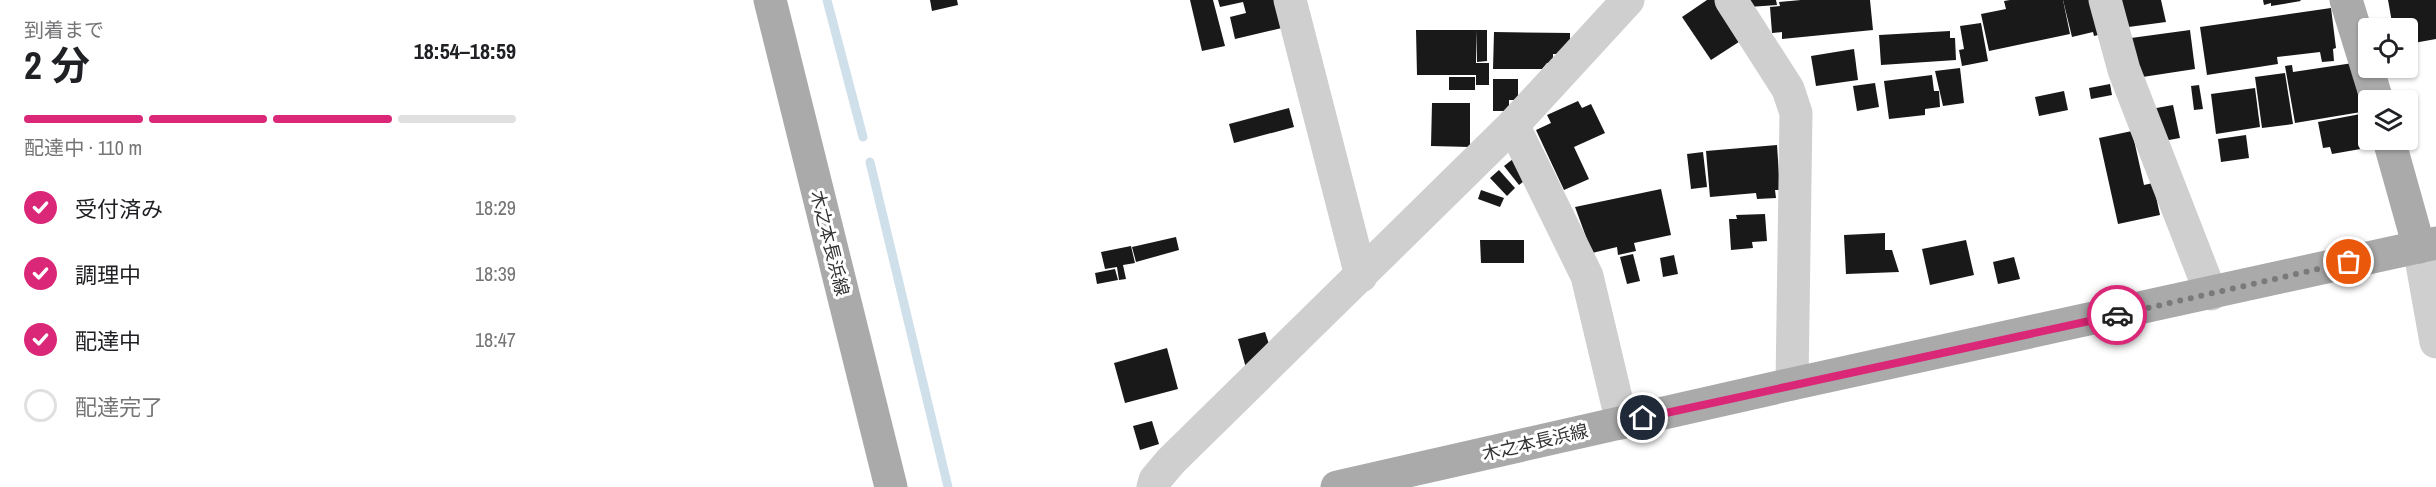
<!DOCTYPE html>
<html lang="ja">
<head>
<meta charset="utf-8">
<style>
  :root { --surface:#fff; --page:#f2f2f2; --text:#202124; --muted:#757577; --line:#e0e0e0; --accent:#db2777 }
  body { margin:0; font-family:"Archivo Narrow","Noto Sans JP",sans-serif; background:var(--page); color:var(--text); height:100vh; display:flex; flex-direction:column; font-size:22px; white-space:nowrap }
  * { box-sizing:border-box; margin:0 }
  p { font-size:20px; color:var(--muted) }
  .icon { flex:none; width:33px; height:33px; fill:none; stroke:currentColor; stroke-width:2; stroke-linecap:round; stroke-linejoin:round }
  .map { position:relative; flex:1; overflow:hidden }
  .drawer { display:flex; flex-direction:column; background:var(--surface); width:540px }
  .drawer>* { flex:none }
  .buttons { position:absolute; left:1818px; top:18px; display:grid; gap:12px }
  .buttons a { display:grid; place-items:center; width:60px; height:60px; border-radius:6px; background:var(--surface); box-shadow:0 2px 4px #0004; font-size:30px }
  .pin { position:absolute; display:grid; place-items:center; width:51px; height:51px; color:#fff; margin:-26px; border:3px solid #fff; border-radius:50%; box-shadow:0 2px 6px #0007 }
  .courier { position:absolute; display:grid; place-items:center; width:60px; height:60px; margin:-30px; border:4px solid #db2777; border-radius:50%; background:#fff; color:#222; box-shadow:0 2px 8px #0007 }
  .overview em { font-style:normal; font-weight:700 }
  .overview div { display:flex; flex-direction:column-reverse }
  .overview { display:flex; align-items:center; justify-content:space-between; height:102px; padding:0 24px }
  h1 { font-size:39px; font-weight:700; line-height:45px }
  .bar { display:grid; grid-template-columns:repeat(4,1fr); gap:9px 6px; align-content:center; height:72px; padding:0 24px }
  .bar i { height:8px; border-radius:4px; background:var(--line) }
  .bar .current { background:var(--accent) }
  .bar p { grid-column:span 4 }
  ol { padding:0 24px; list-style:none }
  li { display:flex; align-items:center; gap:18px; height:66px }
  li p { margin-inline-start:auto }
  li .icon { padding:6px; border-radius:50%; background:var(--accent); color:#fff; stroke-width:4 }
  li:last-child { color:var(--muted) }
  li i { width:33px; height:33px; border:3px solid var(--line); border-radius:50% }
  main { display:flex; flex:1; min-height:0 }
  .map>svg:first-child { display:block }
  .lines { fill:none; stroke-linecap:round; stroke-linejoin:round }
  .stream { stroke:#d0e0eb; stroke-width:9 }
  .building { fill:#191919 }
  .minor { stroke:#cfcfcf; stroke-width:33 }
  .major { stroke:#aaa; stroke-width:33 }
  .done { stroke:#7a7a7a; stroke-width:6; stroke-dasharray:0 10.8 }
  .route { stroke:#db2777; stroke-width:8 }
  .labels { text-anchor:middle; dominant-baseline:central; stroke-width:6; stroke-linejoin:round; paint-order:stroke }
  .street-label { font-size:18px; fill:#323232; stroke:#fff }
</style>
</head>
<body>
<main>
<section class="drawer">
<div class="overview"><div><h1>2 分</h1><p>到着まで</p></div><em>18:54–18:59</em></div>
<div class="bar"><i class="current"></i><i class="current"></i><i class="current"></i><i></i><p>配達中 · 110 m</p></div>
<ol>
<li><svg class="icon" aria-label="check" viewBox="0 0 24 24"><path d="M5 12l5 5 9-10"/></svg>受付済み<p>18:29</p></li>
<li><svg class="icon" aria-label="check" viewBox="0 0 24 24"><path d="M5 12l5 5 9-10"/></svg>調理中<p>18:39</p></li>
<li><svg class="icon" aria-label="check" viewBox="0 0 24 24"><path d="M5 12l5 5 9-10"/></svg>配達中<p>18:47</p></li>
<li><i></i>配達完了</li>
</ol>
</section>
<div class="map">
<svg width="1896" height="487" viewBox="0 0 1896 487">
  <rect width="100%" height="100%" fill="#fff"/>
  <g class="lines">
    <g class="stream">
      <path d="M287,0l36,137"/>
      <path d="M330,162l78,325"/>
    </g>
  </g>
  <g class="building">
    <path d="M390,0h27l1,5 -26,6z"/>
    <path d="M650,0h23l12,46 -23,5z"/>
    <path d="M678,0h57l7,28 -47,11 -5,-22 16,-4 -3,-11 -23,5z"/>
    <path d="M1167,0h13l25,38 -34,22 -29,-43z"/>
    <path d="M1208,0h28l1,5 -28,2z"/>
    <path d="M1261,0h69l3,30 -91,9v-7l-10,1 -2,-26 10,-1 -1,-4z"/>
    <path d="M1470,0h53l7,34 -81,17 -8,-37 25,-5 -2,-8z"/>
    <path d="M1523,0h37l7,33 -13,3 -1,-4 -21,5z"/>
    <path d="M1576,0h45l5,22 -45,6z"/>
    <path d="M1723,0h37l1,1 -30,5v-3l-7,2z"/>
    <path d="M1848,0h48v39l-28,5v-16h-15z"/>
    <path d="M1791,8l5,40 -3,1 1,12 -12,1 -2,-10 -43,5 1,7 -71,11 -7,-48z"/>
    <path d="M1441,23l7,38 -26,5 -3,-16 5,-1 -4,-23z"/>
    <path d="M876,30h60v33h13v22h-13v-10h-59z"/>
    <path d="M936,30h11v31l-10,1z"/>
    <path d="M1650,30l5,39 -59,9 -5,-40z"/>
    <path d="M1410,31v7h5l1,22 -75,5 -2,-30z"/>
    <path d="M954,32l76,1v12l-8,9h-9v9h-6l-5,6h-49z"/>
    <path d="M1314,49l4,31 -42,6 -5,-30z"/>
    <path d="M1813,63l8,49 -66,11 -10,-57 7,-1 1,7z"/>
    <path d="M1420,68l4,35 -21,3 -8,-35z"/>
    <path d="M1745,73l8,51 -31,4 -7,-51z"/>
    <path d="M1392,75l2,16h5l1,16 -15,2v6l-36,4 -5,-38z"/>
    <rect x="909" y="77" width="26" height="13"/>
    <path d="M953,79h25v21h-9v11h-16z"/>
    <path d="M1335,83l4,24 -22,4 -4,-25z"/>
    <path d="M1570,84l2,11 -21,4 -2,-11z"/>
    <path d="M1659,85l4,24 -9,1 -3,-24z"/>
    <path d="M1715,88l5,39 -44,7 -5,-40z"/>
    <path d="M1524,91l4,19 -29,6 -4,-19z"/>
    <path d="M1038,101l4,7 9,-4 14,29 -31,14 15,32 -25,11 -28,-60 15,-7 -4,-8z"/>
    <path d="M892,103h38v44l-39,-1z"/>
    <path d="M1633,105l7,33 -22,4 -7,-33z"/>
    <path d="M749,108l5,19 -60,16 -5,-19z"/>
    <path d="M1826,113l2,27 4,7 -40,7 -2,-7 -7,1 -5,-26z"/>
    <path d="M1592,131l12,54 9,-2 7,32 -42,9 -19,-86z"/>
    <path d="M1706,135l3,23 -28,4 -3,-23z"/>
    <path d="M1237,145l3,45h-5l1,8 -19,1 -1,-6 -46,4 -4,-46z"/>
    <path d="M1163,152l4,35 -16,2 -4,-35z"/>
    <path d="M973,159l15,19 -9,7 -15,-19z"/>
    <path d="M959,170l16,18 -8,8 -17,-18z"/>
    <path d="M1121,189l10,46 -37,8 2,8 -18,4 -1,-8 -25,6 -17,-46z"/>
    <path d="M941,190l23,8 -4,9 -22,-8z"/>
    <path d="M1225,214l2,27 -15,1 1,6 -22,2 -2,-31h8l-1,-4z"/>
    <path d="M1345,233v17h7l7,22 -53,2 -2,-39z"/>
    <path d="M636,237l3,13 -43,12 -4,-15z"/>
    <path d="M940,240h44v23h-43z"/>
    <path d="M1426,240l8,35 -44,10 -8,-36z"/>
    <path d="M591,246l4,17 -12,2 3,14 -7,1 -2,-13 -12,2 -4,-17z"/>
    <path d="M1093,254l7,27 -13,3 -7,-27z"/>
    <path d="M1134,255l4,19 -15,3 -3,-19z"/>
    <path d="M1474,257l6,22 -22,5 -5,-22z"/>
    <path d="M575,269l3,11 -21,4 -2,-11z"/>
    <path d="M725,332l5,15 -24,21 -8,-29z"/>
    <path d="M627,348l11,41 -53,14 -11,-40z"/>
    <path d="M612,421l7,23 -19,6 -7,-24z"/>
  </g>
  <g class="lines">
    <g class="minor">
      <path d="M750,0l71,276"/>
      <path d="M1191,0l57,89 8,24 -4,271"/>
      <path d="M1565,0l19,70 87,224"/>
      <path d="M973,125l74,151 35,147"/>
      <path d="M1879,247l17,95"/>
      <path d="M613,487l2,-7 16,-19 342,-336 115,-125"/>
    </g>
    <g class="major">
      <path d="M230,0l121,487"/>
      <path d="M1806,0l31,100"/>
      <path d="M1849,140l30,107"/>
      <path d="M797,487l455,-103 644,-141"/>
    </g>
  </g>
  <g class="lines">
    <path class="done" d="M1577,315l232,-53"/>
    <path class="route" d="M1103,418l474,-103"/>
  </g>
  <g class="labels">
    <g class="street-label">
      <text transform="translate(290 243) rotate(76)">木之本長浜線</text>
      <text transform="translate(995 442) rotate(-13)">木之本長浜線</text>
    </g>
  </g>
</svg>
<div class="buttons">
<a><svg class="icon" aria-label="locate" viewBox="0 0 24 24"><circle cx="12" cy="12" r="6"/><path d="M12 2v4M12 18v4M2 12h4M18 12h4"/></svg></a>
<a><svg class="icon" aria-label="layers" viewBox="0 0 24 24"><path d="M12 4l9 5-9 5-9-5zM3 14l9 5 9-5"/></svg></a>
</div>
<div class="pin" style="left:1809px;top:262px;background:#ea580c"><svg class="icon" aria-label="bag" viewBox="0 0 24 24"><path d="M5 8h14l-1 12H6zM9 8a3 3 0 0 1 6 0"/></svg></div>
<div class="pin" style="left:1103px;top:418px;background:#1f2937"><svg class="icon" aria-label="home" viewBox="0 0 24 24"><path d="M3 11l9-7 9 7M6 9v11h12V9"/></svg></div>
<div class="courier" style="left:1577px;top:315px"><svg class="icon" aria-label="car" viewBox="0 0 24 24"><path d="M5 17H2v-5l4-1 3-4h7l3 4 3 1v5h-3M9 17h6M6 11h13"/><circle cx="7" cy="17" r="2"/><circle cx="17" cy="17" r="2"/></svg></div>
</div>
</main>
</body>
</html>
